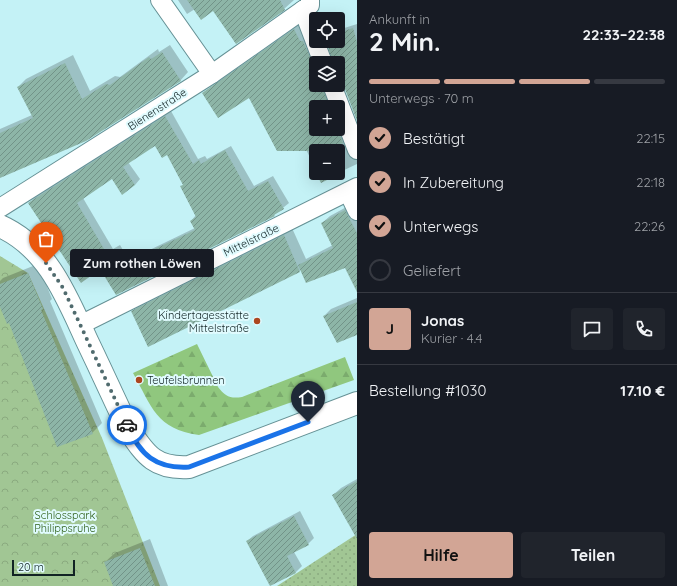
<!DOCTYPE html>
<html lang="de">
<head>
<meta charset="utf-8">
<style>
  :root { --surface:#171b24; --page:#20242c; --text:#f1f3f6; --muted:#9ea1a6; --line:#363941; --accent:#d2a595 }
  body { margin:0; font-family:Quicksand,sans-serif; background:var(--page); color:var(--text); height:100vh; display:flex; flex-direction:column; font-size:15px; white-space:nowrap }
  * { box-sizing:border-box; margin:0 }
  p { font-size:13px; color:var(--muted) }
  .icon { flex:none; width:22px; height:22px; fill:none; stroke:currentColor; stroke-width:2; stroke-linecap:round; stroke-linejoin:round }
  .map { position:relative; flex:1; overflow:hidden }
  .details { display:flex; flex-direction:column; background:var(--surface); width:320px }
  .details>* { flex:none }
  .tools { position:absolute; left:309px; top:12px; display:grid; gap:8px }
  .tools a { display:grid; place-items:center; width:36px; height:36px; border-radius:4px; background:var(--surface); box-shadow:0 4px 16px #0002; font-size:20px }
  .scale { position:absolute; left:12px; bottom:10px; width:63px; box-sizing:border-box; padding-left:4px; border:2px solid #112324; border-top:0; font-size:11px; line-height:14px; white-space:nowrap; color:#112324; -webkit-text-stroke:3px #e0fbfe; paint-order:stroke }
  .pin { position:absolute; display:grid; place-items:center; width:34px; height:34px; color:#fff; margin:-41px -17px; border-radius:50% 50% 50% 0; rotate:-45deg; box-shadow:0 0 4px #0007 }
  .pin .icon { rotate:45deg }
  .courier { position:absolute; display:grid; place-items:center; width:40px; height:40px; margin:-20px; border:3px solid #1a73e8; border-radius:50%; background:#fff; color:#222; box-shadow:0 1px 5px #0007 }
  .bubble { position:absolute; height:28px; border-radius:4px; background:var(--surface); box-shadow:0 4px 16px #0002; font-size:13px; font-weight:700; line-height:28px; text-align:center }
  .overview em { font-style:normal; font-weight:700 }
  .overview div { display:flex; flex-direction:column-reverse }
  .overview { display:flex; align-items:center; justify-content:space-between; height:68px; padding:0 12px }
  h1 { font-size:26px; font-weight:700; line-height:30px }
  .bar { display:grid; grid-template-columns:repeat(4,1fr); gap:6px 4px; align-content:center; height:48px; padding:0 12px }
  .bar i { height:5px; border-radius:3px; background:var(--line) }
  .bar .current { background:var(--accent) }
  .bar p { grid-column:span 4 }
  .line { display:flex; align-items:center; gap:10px; padding:0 12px; border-top:1px solid var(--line) }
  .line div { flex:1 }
  .round { display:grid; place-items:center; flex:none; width:42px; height:42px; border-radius:4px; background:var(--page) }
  ol { padding:0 12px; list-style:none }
  li { display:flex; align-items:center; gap:12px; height:44px }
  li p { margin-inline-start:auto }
  li .icon { padding:4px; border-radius:50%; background:var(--accent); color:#111; stroke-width:4 }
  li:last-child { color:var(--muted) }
  li i { width:22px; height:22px; border:2px solid var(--line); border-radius:50% }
  .primary-button { display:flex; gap:8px; margin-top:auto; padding:8px 12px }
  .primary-button a { flex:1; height:46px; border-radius:4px; background:var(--accent); color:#111; font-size:16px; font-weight:700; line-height:46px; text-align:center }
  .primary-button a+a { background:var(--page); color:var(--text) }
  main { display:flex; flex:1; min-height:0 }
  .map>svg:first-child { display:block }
  .grass { fill:url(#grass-dots) }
  .forest { fill:url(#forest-firs) }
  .park { fill:url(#park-crowns) }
  .shadow { fill:#0003; fill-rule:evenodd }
  .building { fill:url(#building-hatch); fill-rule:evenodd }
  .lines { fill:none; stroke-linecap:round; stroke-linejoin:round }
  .minor-casing { stroke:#659195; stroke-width:20 }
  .secondary-casing { stroke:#659195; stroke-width:24 }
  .minor { stroke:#fff; stroke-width:18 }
  .secondary { stroke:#fff; stroke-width:22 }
  .done { stroke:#506b6e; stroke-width:4; stroke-dasharray:0 7.2 }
  .route { stroke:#1a73e8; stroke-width:5 }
  .poi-dot { fill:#ac461f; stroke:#e0fbfe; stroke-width:1.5 }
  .labels { text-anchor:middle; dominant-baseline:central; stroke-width:4; stroke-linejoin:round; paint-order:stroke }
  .street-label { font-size:11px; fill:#112324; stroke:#e0fbfe }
  .poi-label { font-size:11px; fill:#112324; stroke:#e0fbfe; text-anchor:end }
  .park-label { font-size:11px; fill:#2c5e16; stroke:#e0fbfe }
</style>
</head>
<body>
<main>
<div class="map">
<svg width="357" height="586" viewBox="0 0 357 586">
  <defs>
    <pattern id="grass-dots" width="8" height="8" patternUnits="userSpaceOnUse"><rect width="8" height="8" fill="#a1c694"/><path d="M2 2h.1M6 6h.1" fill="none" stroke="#8aaa7f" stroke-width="1.8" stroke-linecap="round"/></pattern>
    <pattern id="forest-firs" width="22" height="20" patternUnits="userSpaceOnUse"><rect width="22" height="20" fill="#90c77e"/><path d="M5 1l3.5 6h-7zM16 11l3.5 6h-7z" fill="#7bab6d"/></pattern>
    <pattern id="park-crowns" width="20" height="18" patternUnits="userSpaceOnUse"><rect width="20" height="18" fill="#a1c694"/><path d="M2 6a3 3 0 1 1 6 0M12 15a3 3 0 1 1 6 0" fill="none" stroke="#8aaa7f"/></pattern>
    <pattern id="building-hatch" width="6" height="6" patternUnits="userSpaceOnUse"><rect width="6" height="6" fill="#8db5a7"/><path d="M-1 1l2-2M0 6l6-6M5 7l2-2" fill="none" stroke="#729388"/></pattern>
  </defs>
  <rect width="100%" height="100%" fill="#c4f2f6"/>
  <path class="grass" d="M357,534v52h-80z"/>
  <path class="forest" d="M197,344l21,43c7,9 12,12 24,10l103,-40 9,23 -155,55c-43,-6 -47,-28 -66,-62z"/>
  <path class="park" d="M0,256l28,17 74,165 58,148h-160z"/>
  <g class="shadow">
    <path d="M178,0h116l-10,9h-89l-8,5z"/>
    <path d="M300,24l16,39v22h12l9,22h-21v22h22v-19l19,43v11l-36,17 -3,-8h20v-22h-22v19l-18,-37 -49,-37 -46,-3z"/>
    <path d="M357,24v94l-14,-37 -5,-5v-13h-4l-7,-22h11v-11z"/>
    <path d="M170,45l18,27 -8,9 -180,86v-38l32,-14 -14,-28 8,-8 47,-24 17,36 25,-15 5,1 38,-28 1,3z"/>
    <path d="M171,111l27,48 7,-3 2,3 24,-13 23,40 19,-10 16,27 -15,12 -158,79 -16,-27 -71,-64 5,-5zM155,144l12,10 17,30 -3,3 15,28 -5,6 4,7 -66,32 -9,-15 -7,4 -30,-51 29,-20 23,7 5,-6 -12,-17z"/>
    <path d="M352,204l5,7v79l-12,-24 -44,4 -153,75 -16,-33 8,-8 152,-76 14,31 27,-14 -11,-22 8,-7z"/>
    <path d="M38,264l14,35 -2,2 52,122 -10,10 -92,-129v-23l3,-3z"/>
    <path d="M357,298v36l-33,-18 7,-7z"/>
    <path d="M357,479v40l-24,-24 8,-7z"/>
    <path d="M300,511l14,27 -6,6 -14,8 8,14 -6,6 -25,13 -24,-44 6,-5z"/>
    <path d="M150,539l18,47h-54l-9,-24 10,-9z"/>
  </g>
  <g class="building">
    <path d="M187,0h93l5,10 -49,34 -23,-33 -12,9z"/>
    <path d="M353,28l4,14v79l-15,-40 -4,-4v-14h-5l-7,-22h12v-8z"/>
    <path d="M294,29l6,12h3l13,30v14h6l7,22h-13v22h22l5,14 -13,5 1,3h-54l-28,-53 -31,20 -16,-25z"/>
    <path d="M162,52l19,29 -95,60 -86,37v-45l33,-15 -16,-31 48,-24 17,36 24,-15 4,1 39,-28 2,2z"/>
    <path d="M165,116l28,48 6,-4 2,4 24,-14 23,41 20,-10 16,28 -10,6 1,1 -159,79 -16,-26 -19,14 -53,-80zM155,146l7,12 5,-3 16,30 -3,1 16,31 -6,4 5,9 -72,34 -9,-15 -7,5 -30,-51 35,-24 10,16 13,-10 -12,-18z"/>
    <path d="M316,155v17l-7,-14z"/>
    <path d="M338,166l3,7 -20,10 -5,-10h22z"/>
    <path d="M345,210l12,23v59l-12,-24 -39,15 -8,-18 35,-17 -12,-25z"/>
    <path d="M284,235l16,37 -152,75 -17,-36z"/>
    <path d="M28,273l15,36 -2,1 52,124 -36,13 -48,-124 -2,1 -7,-17v-23z"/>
    <path d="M357,302v33l-20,8 -14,-27z"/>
    <path d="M357,481v58l-25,-44z"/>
    <path d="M294,516l15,29 -22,11 9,17 -26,13 -24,-45z"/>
    <path d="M140,548l15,38h-42l-9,-24z"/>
  </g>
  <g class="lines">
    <g class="minor-casing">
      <g id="minor">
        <path d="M160,0l52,74"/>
        <path d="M303,10l20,53"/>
        <path d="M332,85l25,65"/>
        <path d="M348,192l9,19"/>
        <path d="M0,208l212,-134 98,-69v-5"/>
        <path d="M80,325l277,-138"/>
      </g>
    </g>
    <g class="secondary-casing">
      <path id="secondary" d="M0,226c49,22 67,72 88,117 14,29 27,58 41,87 17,26 27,39 60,37l168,-64"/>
    </g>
    <use href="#minor" class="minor"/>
    <use href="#secondary" class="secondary"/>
  </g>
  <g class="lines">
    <path class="done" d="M46,263l17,25 64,137"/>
    <path class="route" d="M127,425c13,30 29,44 62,42l119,-45"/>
  </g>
  <g class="poi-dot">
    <circle cx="257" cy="321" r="4"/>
    <circle cx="139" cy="380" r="4"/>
  </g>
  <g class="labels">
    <g class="street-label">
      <text transform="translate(157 109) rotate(-33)">Bienenstraße</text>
      <text transform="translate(251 240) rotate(-26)">Mittelstraße</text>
    </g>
    <g class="poi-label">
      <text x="249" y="315">Kindertagesstätte<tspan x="249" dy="13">Mittelstraße</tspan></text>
      <text x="147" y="380" text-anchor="start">Teufelsbrunnen</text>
    </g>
    <g class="park-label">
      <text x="65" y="515">Schlosspark<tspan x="65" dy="13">Philippsruhe</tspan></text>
    </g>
  </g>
</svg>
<div class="tools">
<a><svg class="icon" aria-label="locate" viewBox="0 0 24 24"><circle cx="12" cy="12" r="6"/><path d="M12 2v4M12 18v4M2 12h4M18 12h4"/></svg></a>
<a><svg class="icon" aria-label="layers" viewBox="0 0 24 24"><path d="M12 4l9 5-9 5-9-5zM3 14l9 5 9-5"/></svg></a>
<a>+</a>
<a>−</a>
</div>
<div class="scale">20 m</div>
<div class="pin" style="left:46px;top:263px;background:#ea580c"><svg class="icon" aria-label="bag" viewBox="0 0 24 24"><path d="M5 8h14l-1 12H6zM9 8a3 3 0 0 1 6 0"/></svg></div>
<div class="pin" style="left:308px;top:422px;background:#1f2937"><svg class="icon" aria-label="home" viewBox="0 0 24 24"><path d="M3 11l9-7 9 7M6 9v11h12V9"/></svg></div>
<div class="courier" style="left:127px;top:425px"><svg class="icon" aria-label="car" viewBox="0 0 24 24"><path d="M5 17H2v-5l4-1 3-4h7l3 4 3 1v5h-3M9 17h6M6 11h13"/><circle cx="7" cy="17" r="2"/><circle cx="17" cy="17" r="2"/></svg></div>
<div class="bubble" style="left:70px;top:249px;width:144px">Zum rothen Löwen</div>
</div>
<section class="details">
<div class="overview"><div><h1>2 Min.</h1><p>Ankunft in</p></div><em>22:33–22:38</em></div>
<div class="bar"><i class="current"></i><i class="current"></i><i class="current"></i><i></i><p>Unterwegs · 70 m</p></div>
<ol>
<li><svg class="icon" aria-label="check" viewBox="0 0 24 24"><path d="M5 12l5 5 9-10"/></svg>Bestätigt<p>22:15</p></li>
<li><svg class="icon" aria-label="check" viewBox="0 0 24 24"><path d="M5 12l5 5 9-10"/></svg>In Zubereitung<p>22:18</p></li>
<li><svg class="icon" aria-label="check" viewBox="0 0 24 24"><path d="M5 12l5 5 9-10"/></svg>Unterwegs<p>22:26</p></li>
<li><i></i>Geliefert</li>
</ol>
<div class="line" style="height:72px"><b class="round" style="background:var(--accent);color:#111">J</b><div><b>Jonas</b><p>Kurier · 4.4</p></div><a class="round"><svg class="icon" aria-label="chat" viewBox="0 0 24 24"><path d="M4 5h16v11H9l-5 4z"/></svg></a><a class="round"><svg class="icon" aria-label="phone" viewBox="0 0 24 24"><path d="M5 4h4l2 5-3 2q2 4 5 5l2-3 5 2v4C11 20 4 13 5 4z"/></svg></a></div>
<div class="line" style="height:52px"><div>Bestellung #1030</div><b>17.10 €</b></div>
<div class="primary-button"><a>Hilfe</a><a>Teilen</a></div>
</section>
</main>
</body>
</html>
